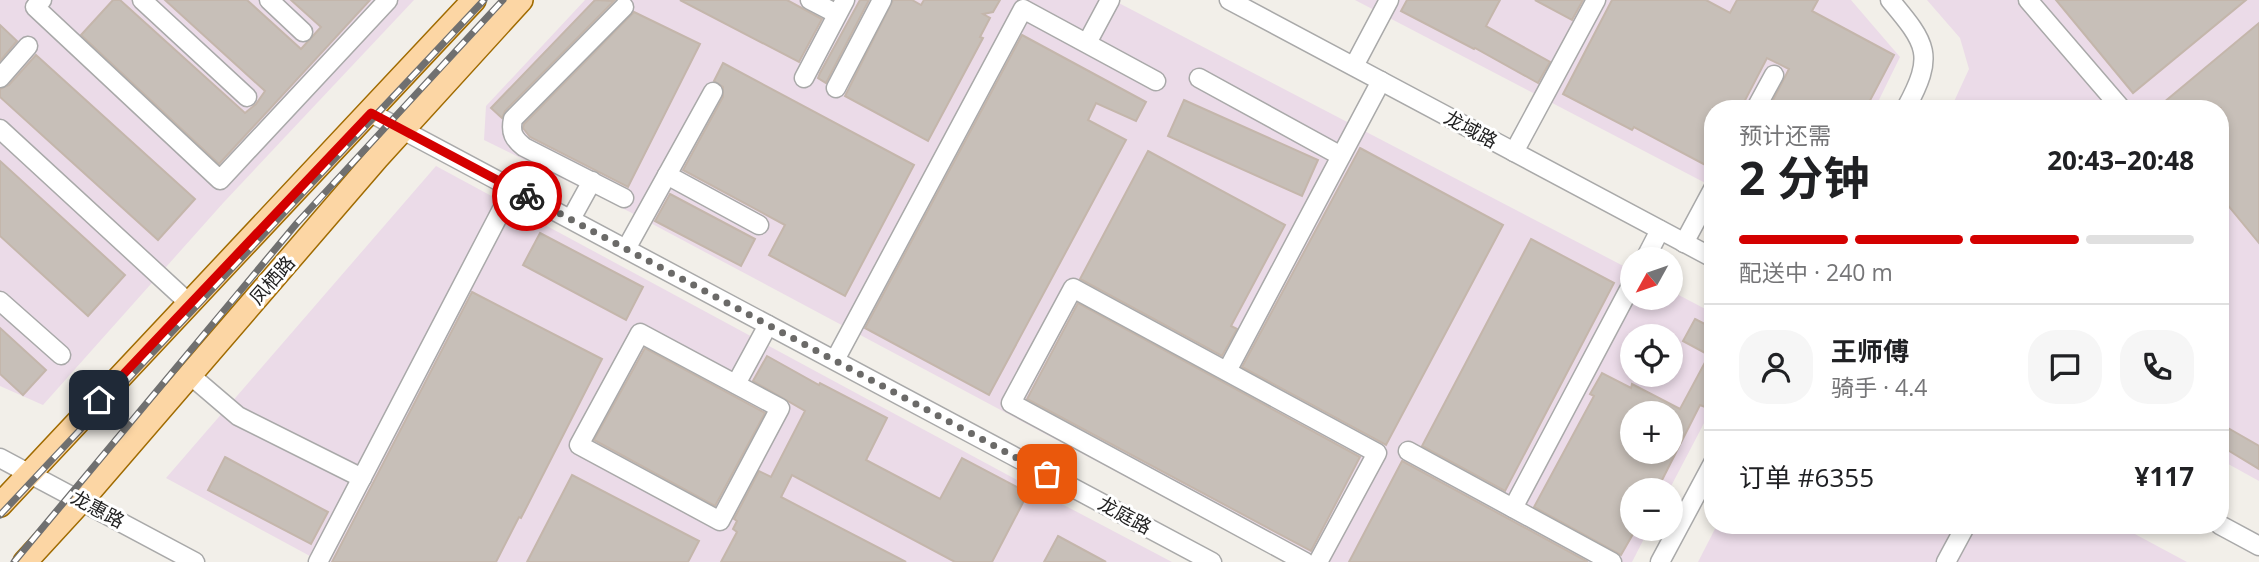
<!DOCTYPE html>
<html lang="zh">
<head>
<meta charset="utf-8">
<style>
  :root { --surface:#fff; --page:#f6f6f6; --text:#202124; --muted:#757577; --line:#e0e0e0; --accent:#d40000 }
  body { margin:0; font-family:"Open Sans","Noto Sans SC",sans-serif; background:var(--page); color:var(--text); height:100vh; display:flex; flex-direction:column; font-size:26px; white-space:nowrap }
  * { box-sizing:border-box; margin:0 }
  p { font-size:23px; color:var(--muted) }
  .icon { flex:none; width:38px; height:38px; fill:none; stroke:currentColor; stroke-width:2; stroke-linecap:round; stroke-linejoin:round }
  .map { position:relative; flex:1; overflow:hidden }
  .drawer { position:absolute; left:1704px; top:100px; width:525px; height:434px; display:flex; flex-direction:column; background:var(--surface); border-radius:28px; box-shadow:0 4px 10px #0003 }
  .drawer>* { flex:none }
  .needle { width:46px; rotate:230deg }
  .tools { position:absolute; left:1620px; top:247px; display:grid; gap:14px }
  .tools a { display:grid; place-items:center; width:63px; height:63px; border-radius:50%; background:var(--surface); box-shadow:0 4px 10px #0003; font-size:35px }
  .pin { position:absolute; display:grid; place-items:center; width:60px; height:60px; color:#fff; margin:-30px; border-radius:14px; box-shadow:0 4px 10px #0006 }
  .courier { position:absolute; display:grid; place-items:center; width:70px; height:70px; margin:-35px; border:5px solid #d40000; border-radius:50%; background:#fff; color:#222; box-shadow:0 2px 9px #0007 }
  .overview em { font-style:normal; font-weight:700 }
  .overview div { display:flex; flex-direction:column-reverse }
  .overview { display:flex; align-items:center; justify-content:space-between; height:119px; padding:0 35px }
  h1 { font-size:46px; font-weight:700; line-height:52px }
  .bar { display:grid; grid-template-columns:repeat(4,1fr); gap:10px 7px; align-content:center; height:84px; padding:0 35px }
  .bar i { height:9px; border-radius:5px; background:var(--line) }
  .bar .active { background:var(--accent) }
  .bar p { grid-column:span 4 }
  .line { display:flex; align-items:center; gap:18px; padding:0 35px; border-top:2px solid var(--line) }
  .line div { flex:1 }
  .round { display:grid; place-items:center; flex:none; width:74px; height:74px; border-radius:28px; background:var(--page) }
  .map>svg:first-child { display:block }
  .industrial { fill:#ebdbe8; fill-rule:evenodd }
  .building { fill:#c7bfb8; stroke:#c4b6ab; stroke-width:2; fill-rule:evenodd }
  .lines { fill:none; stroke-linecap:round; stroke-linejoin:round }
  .minor-casing { stroke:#a9a9a9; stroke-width:21 }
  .major-casing { stroke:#a06b00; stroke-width:26 }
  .minor { stroke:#fff; stroke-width:18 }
  .major { stroke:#fcd6a4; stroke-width:23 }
  .rail-casing { stroke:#707070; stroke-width:7 }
  .rail { stroke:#fff; stroke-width:4.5; stroke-dasharray:13; stroke-linecap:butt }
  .done { stroke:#6b6a68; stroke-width:7; stroke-dasharray:0 12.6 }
  .route { stroke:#d40000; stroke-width:9 }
  .labels { text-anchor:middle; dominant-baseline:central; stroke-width:6; stroke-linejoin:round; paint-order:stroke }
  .street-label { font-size:19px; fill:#222; stroke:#fff }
</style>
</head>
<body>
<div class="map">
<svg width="2259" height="562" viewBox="0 0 2259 562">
  <rect width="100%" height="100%" fill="#f2efe9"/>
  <g class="industrial">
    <path d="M0,0h414l-190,202 -181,203 -43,-19z"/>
    <path d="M585,0h528l520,271v27h38v-7l42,22v93l-44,84h-36v38l16,1 -17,33h-347l-655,-350 -146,-72 2,-34zM1633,336h38v38h-38zM1633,413h38v39h-38z"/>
    <path d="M1355,0h496l49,57 -25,51h-162v79z"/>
    <path d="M1927,0h332v481l-38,-21v-352h-270l18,-39 -9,-31z"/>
    <path d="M436,166l607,328 129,68h-851l-155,-84z"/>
    <path d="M1717,525h401l69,37h-489z"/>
  </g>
  <g class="building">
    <path d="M113,0h7l125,113 11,-9 9,-13 -100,-91h82l54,49 20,-22 -30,-27h79l-151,164 -138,-129z"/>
    <path d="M595,0l19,1 -109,110 -3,7 -11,-10z"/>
    <path d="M680,0h107l35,19 -23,43z"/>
    <path d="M860,0h9l-43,83 -8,-5 2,-5z"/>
    <path d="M893,0h19l9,5 3,-5h76l-7,12 -10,2 7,4 -10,19 3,1 -55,103 -83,-45z"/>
    <path d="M1407,0h93l-14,26 64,36 -12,21 -63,-35 -1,1 -73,-38z"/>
    <path d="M1535,0h48l-11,20z"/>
    <path d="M1612,0h94l24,13 7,-13h81l-6,11 82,44 -28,53h-97l20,-39 -22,-11 -26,50h-28v61l-79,-42 -2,3 -69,-36z"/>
    <path d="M2056,0h190l-113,93z"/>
    <path d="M634,12l66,32 -72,143 -98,-50 -7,-9 1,-4z"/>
    <path d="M2259,23v220l-38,-46v-89h-64z"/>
    <path d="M0,25l17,16 -17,20z"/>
    <path d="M1022,35l124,67 -10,19 -40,-18 -8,17 38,20 -137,255 -124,-67z"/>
    <path d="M36,55l159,144 -37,41 -158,-143v-8l9,-4z"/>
    <path d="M723,63l191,102 -69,131 -76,-41 16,-30 -102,-55 40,-73v-10l-9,-6z"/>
    <path d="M1184,100l134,60 -16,36 -134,-60z"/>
    <path d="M1360,148l143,77 -117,220 -144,-78z"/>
    <path d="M1148,151l137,74 -54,101 6,3 -15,27 -142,-77z"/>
    <path d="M0,161l125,114 -37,41 -88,-80z"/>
    <path d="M670,194l85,45 -14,27 -86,-45z"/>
    <path d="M540,233l103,54 -17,33 -103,-55z"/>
    <path d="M1531,239l83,44 -109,208 -83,-45z"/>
    <path d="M472,292l130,67 -81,159 -2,-1 -23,45h-164z"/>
    <path d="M1078,303l282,154 -49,94 -284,-152z"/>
    <path d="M1695,319l18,9v64l-8,15 -5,-2 -43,85h-24v44l-12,21 -87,-48 60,-111 -4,-2 12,-21 29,15 1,-4 48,25 29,-54 -26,-14zM1633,413h38v39h-38z"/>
    <path d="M0,328l46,42 -23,25 -23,-21z"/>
    <path d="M645,348l120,65 -50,93 -121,-66z"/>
    <path d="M767,356l52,29 1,-2 67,35 -21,42 74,39 22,-41 66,35 -36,69h-37l-163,-87 -11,22 125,65h-185l16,-30 -4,-3 4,-8 -3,-2 25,-48 12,6 34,-66 -52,-30z"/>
    <path d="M2221,424l38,22v23l-38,-23z"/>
    <path d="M225,457l103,55 -17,32 -103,-54z"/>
    <path d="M1402,461l2,1 184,100h-239z"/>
    <path d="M572,475l127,66 -11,21h-161z"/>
    <path d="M1058,536l48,26h-62z"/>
  </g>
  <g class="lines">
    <g class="minor-casing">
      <g id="minor">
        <path d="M42,0l-7,7 185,173 168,-180"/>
        <path d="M142,0l105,97"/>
        <path d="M269,0l34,32"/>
        <path d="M810,0l27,14"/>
        <path d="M1229,0l484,258"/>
        <path d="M1890,0c37,44 45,55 16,108"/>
        <path d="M2028,0l93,108"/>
        <path d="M624,7l-111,112c-3,14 1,20 11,28l100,51"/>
        <path d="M1087,43l23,-43"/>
        <path d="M1354,66l35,-66"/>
        <path d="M0,78l28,-32"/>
        <path d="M804,78l41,-78"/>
        <path d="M1199,78l142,78"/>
        <path d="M836,88l46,-88"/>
        <path d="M1756,108l18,-33"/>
        <path d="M371,113l841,449"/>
        <path d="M0,129l190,175"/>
        <path d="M1514,152l82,-152"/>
        <path d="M667,175l92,50"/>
        <path d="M571,219l21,-38"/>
        <path d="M1684,243l29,-54"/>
        <path d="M626,249l87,-157"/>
        <path d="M1645,259l15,-29"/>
        <path d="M0,301l61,54"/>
        <path d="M640,333l140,75 -60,113 -141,-76z"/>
        <path d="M835,360l188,-351 133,72"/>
        <path d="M1227,371l154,-290"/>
        <path d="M190,375l48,41 124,62"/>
        <path d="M736,384l32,-59"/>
        <path d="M1408,451l204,111"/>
        <path d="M0,458l195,104"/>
        <path d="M1513,508l120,-226"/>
        <path d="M2220,525l39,21"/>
        <path d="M318,562l195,-374"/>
        <path d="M1305,562l-294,-159 62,-115 304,165 -59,109"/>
        <path d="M1660,562l53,-99"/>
        <path d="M1946,562l20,-37"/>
      </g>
    </g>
    <g class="major-casing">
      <g id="major">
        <path d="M0,505l474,-505"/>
        <path d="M25,562l57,-62 295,-342 144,-158"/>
      </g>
    </g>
    <use href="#minor" class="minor"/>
    <use href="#major" class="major"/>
    <g class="rail-casing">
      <g id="rail">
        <path d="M0,515l484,-515"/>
        <path d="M14,562l283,-339 206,-223"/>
      </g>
    </g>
    <use href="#rail" class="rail"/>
  </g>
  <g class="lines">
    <path class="done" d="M527,196l520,278"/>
    <path class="route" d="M99,400l272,-287 156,83"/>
  </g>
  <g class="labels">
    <g class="street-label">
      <text transform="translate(1471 129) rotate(28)">龙域路</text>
      <text transform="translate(272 280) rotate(-49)">凤栖路</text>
      <text transform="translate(98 509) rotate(28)">龙惠路</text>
      <text transform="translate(1125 515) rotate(28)">龙庭路</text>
    </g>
  </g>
</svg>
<div class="tools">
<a><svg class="needle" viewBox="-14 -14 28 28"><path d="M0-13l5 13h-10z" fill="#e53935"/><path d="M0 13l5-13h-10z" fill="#757577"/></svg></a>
<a><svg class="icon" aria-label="locate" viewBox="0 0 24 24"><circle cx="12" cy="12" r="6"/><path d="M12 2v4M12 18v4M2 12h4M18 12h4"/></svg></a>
<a>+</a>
<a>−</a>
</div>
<div class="pin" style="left:1047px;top:474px;background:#ea580c"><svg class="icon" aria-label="bag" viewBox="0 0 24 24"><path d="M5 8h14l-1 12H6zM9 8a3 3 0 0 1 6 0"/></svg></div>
<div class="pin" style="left:99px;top:400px;background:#1f2937"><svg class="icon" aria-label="home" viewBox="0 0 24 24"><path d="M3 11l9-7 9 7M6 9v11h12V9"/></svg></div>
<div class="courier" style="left:527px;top:196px"><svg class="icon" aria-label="bike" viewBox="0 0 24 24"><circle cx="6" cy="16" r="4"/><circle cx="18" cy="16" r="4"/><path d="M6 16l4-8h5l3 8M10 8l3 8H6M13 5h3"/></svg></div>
<section class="drawer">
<div class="overview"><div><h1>2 分钟</h1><p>预计还需</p></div><em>20:43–20:48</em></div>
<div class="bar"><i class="active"></i><i class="active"></i><i class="active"></i><i></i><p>配送中 · 240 m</p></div>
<div class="line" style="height:126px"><a class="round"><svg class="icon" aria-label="person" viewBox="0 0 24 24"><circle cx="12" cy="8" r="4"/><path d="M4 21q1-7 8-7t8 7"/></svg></a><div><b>王师傅</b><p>骑手 · 4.4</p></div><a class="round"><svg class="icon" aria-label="chat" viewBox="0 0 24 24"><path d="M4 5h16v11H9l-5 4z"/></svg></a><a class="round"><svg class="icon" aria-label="phone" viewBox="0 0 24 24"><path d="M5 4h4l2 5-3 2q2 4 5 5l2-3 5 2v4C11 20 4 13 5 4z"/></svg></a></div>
<div class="line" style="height:91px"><div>订单 #6355</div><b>¥117</b></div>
</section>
</div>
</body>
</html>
